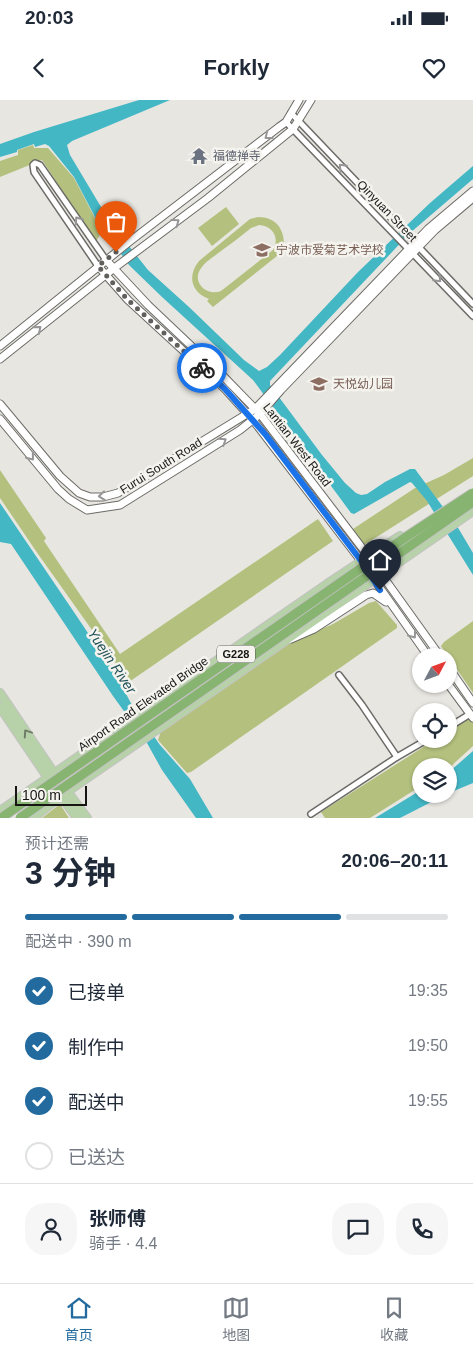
<!DOCTYPE html>
<html lang="zh">
<head>
<meta charset="utf-8">
<style>
  :root { --surface:#fff; --page:#f6f6f7; --text:#1f2937; --muted:#747a83; --line:#e0e1e3; --accent:#236b9f }
  body { margin:0; font-family:Arial,"Noto Sans SC",sans-serif; background:var(--page); color:var(--text); height:100vh; display:flex; flex-direction:column; font-size:19px; white-space:nowrap }
  * { box-sizing:border-box; margin:0 }
  p { font-size:16px; color:var(--muted) }
  .icon { flex:none; width:28px; height:28px; fill:none; stroke:currentColor; stroke-width:2; stroke-linecap:round; stroke-linejoin:round }
  .map { position:relative; height:718px; overflow:hidden }
  .panel { display:flex; flex-direction:column; background:var(--surface); flex:1 }
  .panel>* { flex:none }
  .needle { width:32px; rotate:49deg }
  .controls { position:absolute; left:412px; top:548px; display:grid; gap:10px }
  .controls a { display:grid; place-items:center; width:45px; height:45px; border-radius:50%; background:var(--surface); box-shadow:0 1px 4px #0004; font-size:25px }
  .scale { position:absolute; left:15px; bottom:12px; width:72px; box-sizing:border-box; padding-left:5px; border:2px solid #171615; border-top:0; font-size:14px; line-height:18px; white-space:nowrap; color:#171615; -webkit-text-stroke:4px #f4f3ee; paint-order:stroke }
  .pin { position:absolute; display:grid; place-items:center; width:42px; height:42px; color:#fff; margin:-51px -21px; border-radius:50% 50% 50% 0; rotate:-45deg; box-shadow:0 0 5px #0007 }
  .pin .icon { rotate:45deg }
  .courier { position:absolute; display:grid; place-items:center; width:50px; height:50px; margin:-25px; border:4px solid #1a73e8; border-radius:50%; background:#fff; color:#222; box-shadow:0 1px 6px #0007 }
  .head em { font-style:normal; font-weight:700 }
  .head div { display:flex; flex-direction:column-reverse }
  .head { display:flex; align-items:center; justify-content:space-between; height:85px; padding:0 25px }
  h1 { font-size:32px; font-weight:700; line-height:38px }
  .bar { display:grid; grid-template-columns:repeat(4,1fr); gap:8px 5px; align-content:center; height:60px; padding:0 25px }
  .bar i { height:6px; border-radius:4px; background:var(--line) }
  .bar .active { background:var(--accent) }
  .bar p { grid-column:span 4 }
  .line { display:flex; align-items:center; gap:12px; padding:0 25px; border-top:1px solid var(--line) }
  .line div { flex:1 }
  .round { display:grid; place-items:center; flex:none; width:52px; height:52px; border-radius:20px; background:var(--page) }
  ol { padding:0 25px; list-style:none }
  li { display:flex; align-items:center; gap:15px; height:55px }
  li p { margin-inline-start:auto }
  li .icon { padding:5px; border-radius:50%; background:var(--accent); color:#fff; stroke-width:4 }
  li:last-child { color:var(--muted) }
  li i { width:28px; height:28px; border:2px solid var(--line); border-radius:50% }
  .status { display:flex; justify-content:space-between; align-items:center; height:35px; padding:0 25px; background:var(--surface); direction:ltr }
  .status svg { height:14px; fill:currentColor }
  header { display:flex; justify-content:space-between; align-items:center; height:65px; padding:0 25px; background:var(--surface); font-size:22px; font-weight:700 }
  .menu { display:flex; justify-content:space-around; align-items:center; height:70px; border-top:1px solid var(--line); background:var(--surface); font-size:14px; color:var(--muted) }
  .menu a { display:grid; justify-items:center; gap:2px }
  .menu .active { color:var(--accent) }
  .map>svg:first-child { display:block }
  .green { fill:#b4c17e; fill-rule:evenodd }
  .water { fill:#44b7c5 }
  .lines { fill:none; stroke-linecap:round; stroke-linejoin:round }
  .street-casing { stroke:#6c6b67; stroke-width:8 }
  .secondary-casing { stroke:#6c6b67; stroke-width:9 }
  .primary-casing { stroke:#c3c2c2; stroke-width:10 }
  .street { stroke:#fff; stroke-width:5 }
  .secondary { stroke:#fff; stroke-width:7 }
  .primary { stroke:#b7d2a9; stroke-width:8 }
  .highway-bridge-casing { stroke:#c3c2c2; stroke-width:11; stroke-linecap:butt }
  .highway-bridge { stroke:#87b470; stroke-width:9 }
  .oneway { stroke:#979696 }
  .oneway2 { stroke:#6f7d66 }
  .done { stroke:#605f5c; stroke-width:5; stroke-dasharray:0 9 }
  .route { stroke:#1a73e8; stroke-width:6 }
  .labels { text-anchor:middle; dominant-baseline:central; stroke-width:5; stroke-linejoin:round; paint-order:stroke }
  .shield { fill:#f4f3ee; stroke:#595856; stroke-width:1 }
  .shield-label { font-size:11px; font-weight:bold; fill:#171615 }
  .worship-label { font-size:12px; fill:#5b616d; stroke:#f4f3ee; text-anchor:start }
  .street-label { font-size:12px; fill:#171615; stroke:#f4f3ee }
  .education-label { font-size:12px; fill:#785e54; stroke:#f4f3ee; text-anchor:start }
  .water-label { font-size:14px; font-style:italic; fill:#23535a; stroke:#f4f3ee }
</style>
</head>
<body>
<div class="status"><b>20:03</b><svg viewBox="0 0 49 12"><path d="M0 12V9h3v3zM5 12V6h3v6zM10 12V3h3v9zM15 12V0h3v12zM26 1h20v11H26zM47 4h2v5h-2z"/></svg></div>
<header><svg class="icon" aria-label="back" viewBox="0 0 24 24"><path d="M15 5l-7 7 7 7"/></svg>Forkly<svg class="icon" aria-label="heart" viewBox="0 0 24 24"><path d="M12 20l-8-8c-3-5 5-10 8-4 3-6 11-1 8 4z"/></svg></header>
<div class="map">
<svg width="473" height="718" viewBox="0 0 473 718">
  <rect width="100%" height="100%" fill="#e7e6e1"/>
  <g class="green">
    <path d="M33,45l1,3h14l26,30 21,40 8,11 -7,13 -54,-82 -42,17v-16l18,-6v-5z"/>
    <path d="M226,107l13,17 -27,22 -14,-18z"/>
    <path d="M258,117c17,0 26,11 26,27l3,4 -74,59 -6,-6 2,-2c-18,-7 -22,-23 -10,-38l51,-42zM259,125c14,1 21,13 14,25l-52,41c-15,6 -31,-10 -19,-24 3,-5 10,-9 15,-13 11,-8 23,-17 34,-26z"/>
    <path d="M473,358v18l-109,69 -11,-16 62,-41 29,-13z"/>
    <path d="M0,370l46,68 -2,3 76,113 198,-135 15,22 -204,141 -91,-128 -38,-56z"/>
    <path d="M376,501l21,24v3l-206,144 -4,1 -29,-33 3,-9 122,-85 50,-22 36,-21z"/>
    <path d="M473,521v72l-32,-47 3,-4z"/>
    <path d="M471,616l2,3v27l-24,22v-2h-28v20l-51,32h-45l-4,-6 115,-73h13v-8z"/>
    <path d="M60,704l9,14h-27z"/>
  </g>
  <g class="water">
    <path d="M139,0h31l-98,41 -5,4 3,10 40,67 38,48 41,37 55,53 15,11 8,-4 13,-12 78,-83 72,-69 43,-37v13l-63,54 -140,148v4l52,70 23,28 11,10 5,2 6,-1 18,-12 25,-13h5l42,57 16,27v22l-46,-74 -15,-18 -2,-1 -56,32 -3,-1 -98,-133 -91,-83 -33,-32 -34,-48 -21,-40 -25,-31 -4,-2 -10,3 -1,-3 -17,6v2l-17,5v-13l34,-12z"/>
    <path d="M0,403l82,121 35,53 16,30 27,38 30,34 23,39h-17l-34,-48 -15,-27 -34,-47 -102,-152 -11,-2z"/>
    <path d="M473,651v32l-24,10v-21z"/>
    <path d="M421,690v4h26l-47,24h-25z"/>
  </g>
  <g class="lines">
    <g class="street-casing">
      <g id="street">
        <path d="M291,13l182,191"/>
        <path d="M286,22l187,194"/>
        <path d="M98,166l-64,-94 -1,-7 2,-2 5,2 66,95"/>
        <path d="M339,575l23,30 35,52"/>
        <path d="M449,627l21,-13"/>
        <path d="M311,714l86,-57 31,-18"/>
      </g>
    </g>
    <g class="secondary-casing">
      <g id="secondary">
        <path d="M106,160l42,45 76,72 36,37 109,143 71,99"/>
        <path d="M98,166l30,34 97,89 28,31 112,146"/>
        <path d="M0,246l129,-104 150,-115 7,-5 13,-22"/>
        <path d="M0,259l113,-90 95,-71 85,-69 18,-29"/>
        <path d="M0,304l60,72 19,17 11,4h13l15,-4 137,-84 173,-180 45,-38"/>
        <path d="M0,319l58,70 11,10 18,11 33,-5 120,-75 20,-16 21,-24 154,-160 38,-32"/>
        <path d="M371,475l57,81"/>
        <path d="M291,539l23,-10 52,-34 7,-2 13,9"/>
        <path d="M449,568l24,35"/>
        <path d="M448,584l25,34"/>
      </g>
    </g>
    <g class="primary-casing">
      <g id="primary">
        <path d="M0,593l56,83"/>
        <path d="M0,607l48,71 29,40"/>
        <path d="M64,687l23,31"/>
        <path d="M0,711l327,-227 73,-48"/>
        <path d="M33,718l28,-22 412,-285"/>
      </g>
    </g>
    <use href="#street" class="street"/>
    <use href="#secondary" class="secondary"/>
    <use href="#primary" class="primary"/>
    <g class="highway-bridge-casing">
      <g id="highway-bridge">
        <path d="M1,718l405,-281 67,-44"/>
        <path d="M20,718l453,-316"/>
      </g>
    </g>
    <use href="#highway-bridge" class="highway-bridge"/>
  </g>
  <defs><path id="oneway-chevron" d="M-2-3.5L2.5 0L-2 3.5" fill="none" stroke-width="1.6" stroke-linecap="round" stroke-linejoin="round" transform="scale(1.25)"/></defs>
  <g class="oneway">
    <use href="#oneway-chevron" transform="translate(268 36) rotate(142)"/>
    <use href="#oneway-chevron" transform="translate(342 67) rotate(-134)"/>
    <use href="#oneway-chevron" transform="translate(78 120) rotate(-125)"/>
    <use href="#oneway-chevron" transform="translate(176 122) rotate(-36)"/>
    <use href="#oneway-chevron" transform="translate(438 179) rotate(46)"/>
    <use href="#oneway-chevron" transform="translate(38 229) rotate(-39)"/>
    <use href="#oneway-chevron" transform="translate(223 341) rotate(-33)"/>
    <use href="#oneway-chevron" transform="translate(31 357) rotate(51)"/>
    <use href="#oneway-chevron" transform="translate(102 396) rotate(174)"/>
    <use href="#oneway-chevron" transform="translate(413 535) rotate(54)"/>
  </g>
  <use class="oneway2" href="#oneway-chevron" transform="translate(27 633) rotate(-124)"/>
  <g class="lines">
    <path class="done" d="M116,152l-18,14 30,34 74,68"/>
    <path class="route" d="M202,268l23,21 40,45 97,128 18,28"/>
  </g>
  <defs>
    <g id="temple-bare" transform="scale(1.35)"><path d="M0-6L5-2H3V0L6.5 2.5H4V6H1.5V3h-3V6H-4V2.5H-6.5L-3 0V-2H-5Z" fill="#6b7280" stroke="#f4f3ee" stroke-width="2.5" paint-order="stroke"/></g>
    <g id="school-bare" transform="scale(1.35)"><path d="M0-5L7-2L0 1L-7-2ZM-4 1L0 2.5L4 1V4Q0 6-4 4Z" fill="#8d6e63" stroke="#f4f3ee" stroke-width="2.5" paint-order="stroke"/></g>
  </defs>
  <g fill-rule="evenodd">
    <use href="#temple-bare" x="199" y="56"/>
    <use href="#school-bare" x="262" y="150"/>
    <use href="#school-bare" x="319" y="284"/>
  </g>
  <g class="labels">
    <rect class="shield" x="217" y="545.5" width="38" height="17" rx="4"/>
    <g class="shield-label">
      <text x="236" y="554">G228</text>
    </g>
    <g class="worship-label">
      <text x="213" y="56">福德禅寺</text>
    </g>
    <g class="street-label">
      <text transform="translate(387 111) rotate(46)">Qinyuan Street</text>
      <text transform="translate(297 345) rotate(52)">Lantian West Road</text>
      <text transform="translate(161 366) rotate(-32)">Furui South Road</text>
      <text transform="translate(143 604) rotate(-35)">Airport Road Elevated Bridge</text>
    </g>
    <g class="education-label">
      <text x="276" y="150">宁波市爱菊艺术学校</text>
      <text x="333" y="284">天悦幼儿园</text>
    </g>
    <g class="water-label">
      <text transform="translate(112 561) rotate(56)">Yuejin River</text>
    </g>
  </g>
</svg>
<div class="controls">
<a><svg class="needle" viewBox="-14 -14 28 28"><path d="M0-13l5 13h-10z" fill="#e53935"/><path d="M0 13l5-13h-10z" fill="#747a83"/></svg></a>
<a><svg class="icon" aria-label="locate" viewBox="0 0 24 24"><circle cx="12" cy="12" r="6"/><path d="M12 2v4M12 18v4M2 12h4M18 12h4"/></svg></a>
<a><svg class="icon" aria-label="layers" viewBox="0 0 24 24"><path d="M12 4l9 5-9 5-9-5zM3 14l9 5 9-5"/></svg></a>
</div>
<div class="scale">100 m</div>
<div class="pin" style="left:116px;top:152px;background:#ea580c"><svg class="icon" aria-label="bag" viewBox="0 0 24 24"><path d="M5 8h14l-1 12H6zM9 8a3 3 0 0 1 6 0"/></svg></div>
<div class="pin" style="left:380px;top:490px;background:#1f2937"><svg class="icon" aria-label="home" viewBox="0 0 24 24"><path d="M3 11l9-7 9 7M6 9v11h12V9"/></svg></div>
<div class="courier" style="left:202px;top:268px"><svg class="icon" aria-label="bike" viewBox="0 0 24 24"><circle cx="6" cy="16" r="4"/><circle cx="18" cy="16" r="4"/><path d="M6 16l4-8h5l3 8M10 8l3 8H6M13 5h3"/></svg></div>
</div>
<section class="panel">
<div class="head"><div><h1>3 分钟</h1><p>预计还需</p></div><em>20:06–20:11</em></div>
<div class="bar"><i class="active"></i><i class="active"></i><i class="active"></i><i></i><p>配送中 · 390 m</p></div>
<ol>
<li><svg class="icon" aria-label="check" viewBox="0 0 24 24"><path d="M5 12l5 5 9-10"/></svg>已接单<p>19:35</p></li>
<li><svg class="icon" aria-label="check" viewBox="0 0 24 24"><path d="M5 12l5 5 9-10"/></svg>制作中<p>19:50</p></li>
<li><svg class="icon" aria-label="check" viewBox="0 0 24 24"><path d="M5 12l5 5 9-10"/></svg>配送中<p>19:55</p></li>
<li><i></i>已送达</li>
</ol>
<div class="line" style="height:90px"><a class="round"><svg class="icon" aria-label="person" viewBox="0 0 24 24"><circle cx="12" cy="8" r="4"/><path d="M4 21q1-7 8-7t8 7"/></svg></a><div><b>张师傅</b><p>骑手 · 4.4</p></div><a class="round"><svg class="icon" aria-label="chat" viewBox="0 0 24 24"><path d="M4 5h16v11H9l-5 4z"/></svg></a><a class="round"><svg class="icon" aria-label="phone" viewBox="0 0 24 24"><path d="M5 4h4l2 5-3 2q2 4 5 5l2-3 5 2v4C11 20 4 13 5 4z"/></svg></a></div>
</section>
<nav class="menu">
<a class="active"><svg class="icon" aria-label="home" viewBox="0 0 24 24"><path d="M3 11l9-7 9 7M6 9v11h12V9"/></svg>首页</a>
<a><svg class="icon" aria-label="map" viewBox="0 0 24 24"><path d="M3 6l6-2 6 2 6-2v14l-6 2-6-2-6 2zM9 4v14M15 6v14"/></svg>地图</a>
<a><svg class="icon" aria-label="saved" viewBox="0 0 24 24"><path d="M7 4h10v16l-5-4-5 4z"/></svg>收藏</a>
</nav>
</body>
</html>
